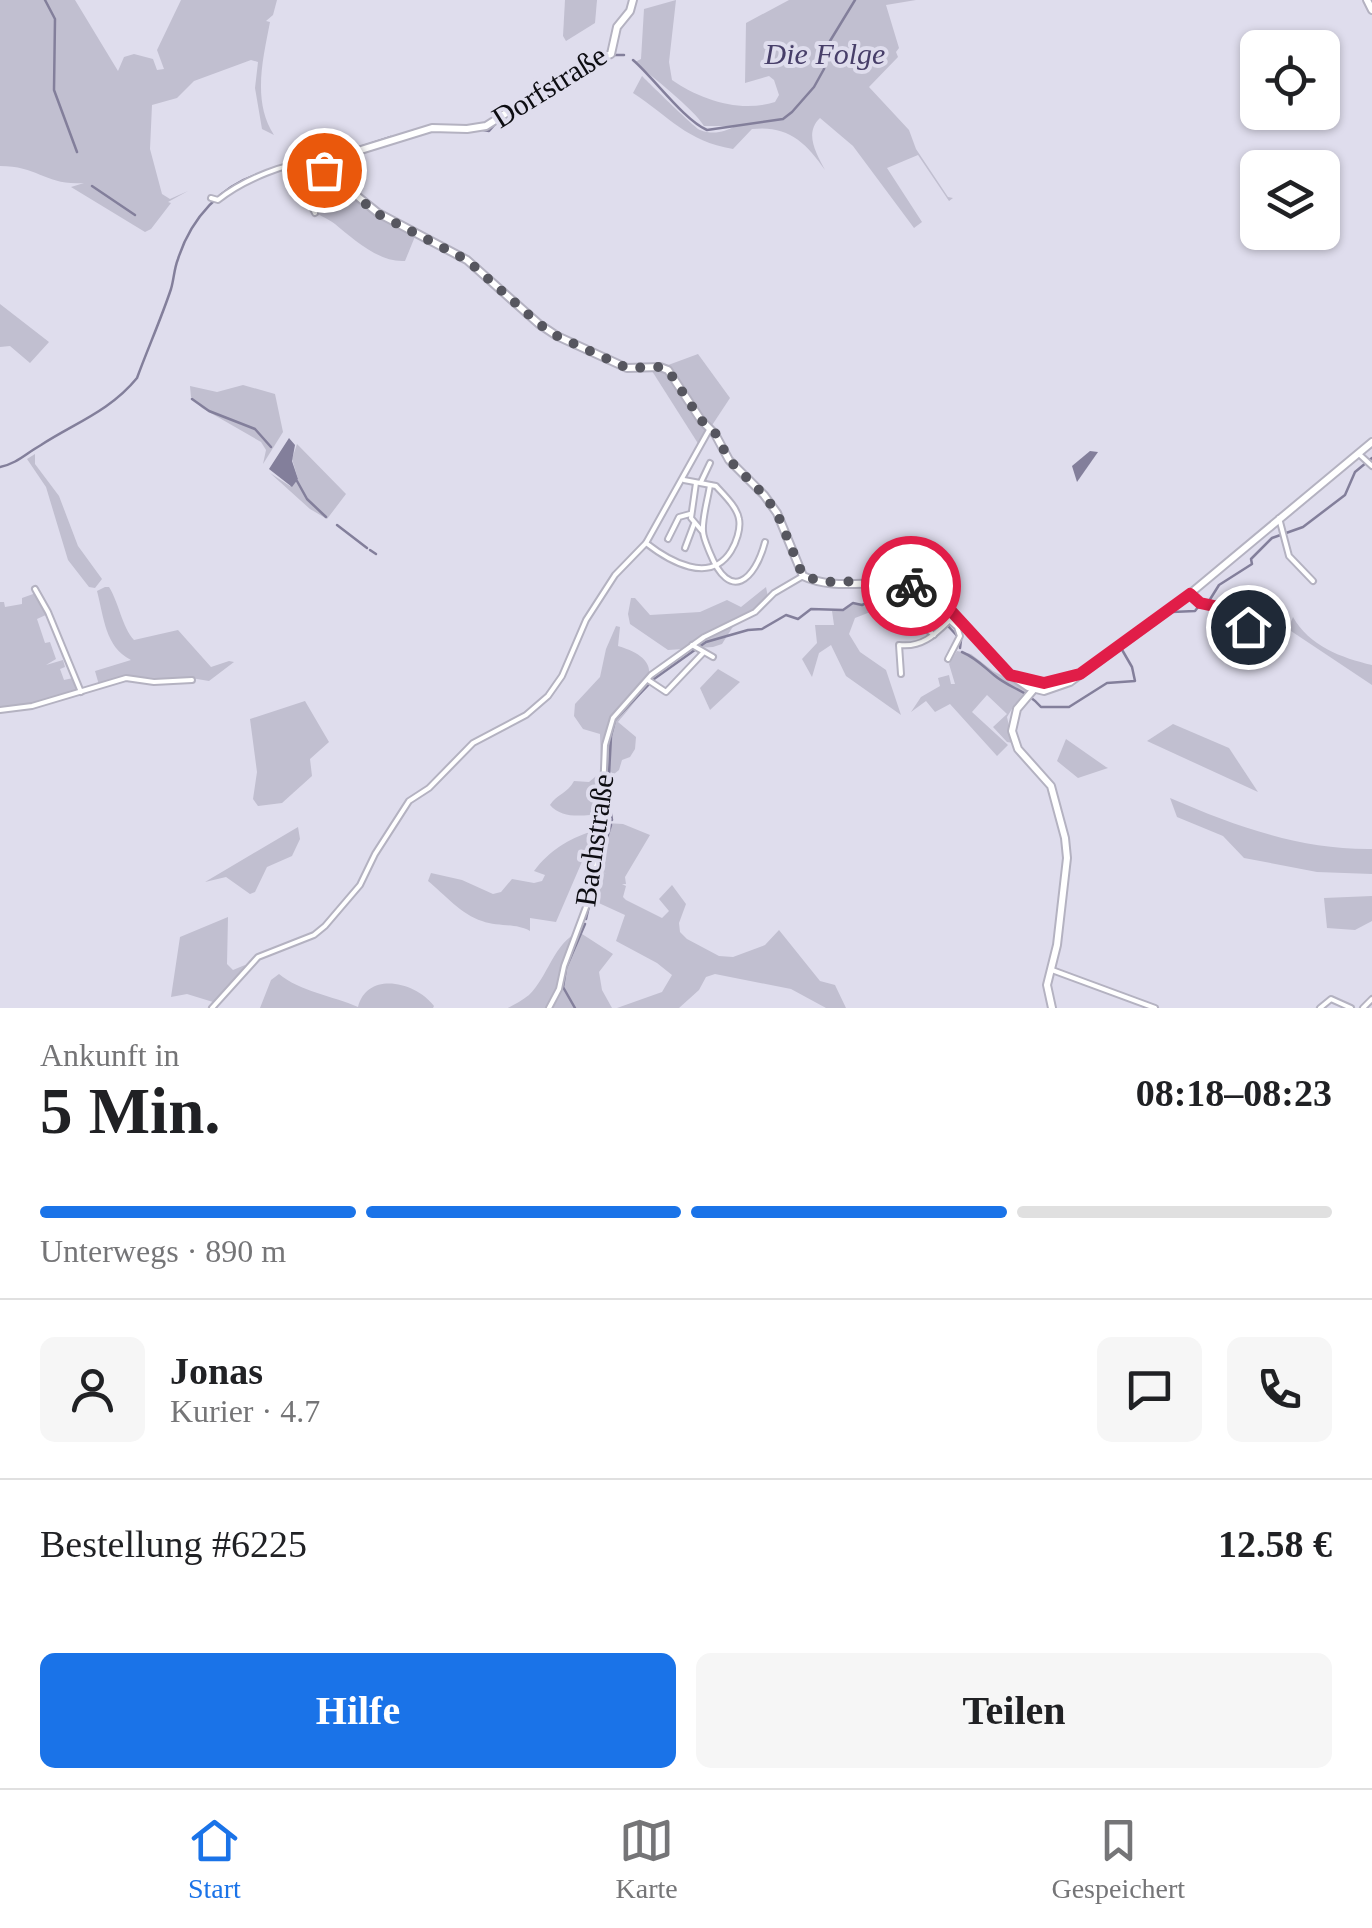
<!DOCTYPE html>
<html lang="de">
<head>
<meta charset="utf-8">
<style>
  :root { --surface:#fff; --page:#f6f6f6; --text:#202124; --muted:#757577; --line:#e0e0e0; --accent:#1a73e8 }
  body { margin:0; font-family:"Times New Roman",serif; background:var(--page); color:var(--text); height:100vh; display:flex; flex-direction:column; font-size:38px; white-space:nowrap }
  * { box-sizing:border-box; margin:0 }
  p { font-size:32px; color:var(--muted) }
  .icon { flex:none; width:55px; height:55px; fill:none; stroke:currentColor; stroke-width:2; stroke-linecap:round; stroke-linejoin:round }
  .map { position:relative; height:1008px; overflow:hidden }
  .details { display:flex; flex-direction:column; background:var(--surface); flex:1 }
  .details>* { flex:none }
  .tools { position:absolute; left:1240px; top:30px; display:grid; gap:20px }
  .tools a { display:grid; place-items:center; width:100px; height:100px; border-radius:15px; background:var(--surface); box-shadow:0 2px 8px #0004; font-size:50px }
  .pin { position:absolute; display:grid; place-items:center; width:85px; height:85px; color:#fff; margin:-42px; border:5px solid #fff; border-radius:50%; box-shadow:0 2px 10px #0007 }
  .courier { position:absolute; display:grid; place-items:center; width:100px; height:100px; margin:-50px; border:8px solid #e11d48; border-radius:50%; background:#fff; color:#222; box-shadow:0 2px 12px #0007 }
  .headline em { font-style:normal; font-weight:600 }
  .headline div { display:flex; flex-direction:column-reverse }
  .headline { display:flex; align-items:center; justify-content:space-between; height:170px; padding:0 40px }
  h1 { font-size:65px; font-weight:600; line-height:75px }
  .bar { display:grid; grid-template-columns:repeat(4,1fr); gap:15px 10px; align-content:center; height:120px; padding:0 40px }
  .bar i { height:12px; border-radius:8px; background:var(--line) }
  .bar .current { background:var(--accent) }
  .bar p { grid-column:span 4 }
  .line { display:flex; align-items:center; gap:25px; padding:0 40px; border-top:2px solid var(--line) }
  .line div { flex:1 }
  .round { display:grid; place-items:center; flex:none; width:105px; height:105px; border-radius:15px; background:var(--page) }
  .cta { display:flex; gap:20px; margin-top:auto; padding:20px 40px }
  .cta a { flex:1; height:115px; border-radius:15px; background:var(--accent); color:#fff; font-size:40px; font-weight:600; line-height:115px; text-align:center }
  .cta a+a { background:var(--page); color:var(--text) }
  .tab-bar { display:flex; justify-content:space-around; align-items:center; height:140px; border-top:2px solid var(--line); background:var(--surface); font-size:28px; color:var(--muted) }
  .tab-bar a { display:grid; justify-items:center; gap:5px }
  .tab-bar .current { color:var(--accent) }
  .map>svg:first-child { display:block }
  .green { fill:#c1bfd0 }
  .water { fill:#837f9b }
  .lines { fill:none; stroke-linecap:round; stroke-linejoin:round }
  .stream { stroke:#837f9b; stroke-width:2.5 }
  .street-casing { stroke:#b4b2c1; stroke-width:8 }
  .secondary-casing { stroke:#b4b2c1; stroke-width:10 }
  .street { stroke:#fff; stroke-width:4 }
  .secondary { stroke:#fff; stroke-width:6 }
  .done { stroke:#56565f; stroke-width:10; stroke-dasharray:0 18 }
  .route { stroke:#e11d48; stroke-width:12 }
  .labels { text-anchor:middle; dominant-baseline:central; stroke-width:8; stroke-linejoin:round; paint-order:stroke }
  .park-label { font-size:30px; font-style:italic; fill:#473e69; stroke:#dfdded }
  .street-label { font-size:30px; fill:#0d0d12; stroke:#dfdded }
</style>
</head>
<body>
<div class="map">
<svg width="1372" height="1008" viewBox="0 0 1372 1008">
  <rect width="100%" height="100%" fill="#dfdded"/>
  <g class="green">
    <path d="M0,0h75l43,71 6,-14 10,-3 19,5 4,11 7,-1 -7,-19 24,-50h96l-4,15 -7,6 4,1c-7,37 -18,79 4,113l-12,-6 -7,-41 3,-26 -7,-2 -57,21 -17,17 -25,7 -2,44 12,45 8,5 18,-8 -20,11 3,1 -20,26 -6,3 -74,-45 13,-4c-38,3 -45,-17 -84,-17z"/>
    <path d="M565,0h32l-2,23 -29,18 -3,-5z"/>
    <path d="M676,0l-7,62 3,18c29,20 68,33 103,22l4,-7 -5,-15 -5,-4 -24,7 1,-60 43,-23h127l-30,5 13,43 -3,4 2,5 -29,30 40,43 7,19 32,48 5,1 -4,3 -31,-46 -31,13 35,54 -8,6 -61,-82 -33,-28c-16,15 -4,35 5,52 -19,-28 -38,-45 -73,-41l-19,20c-47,-8 -63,-32 -100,-56l9,-17c8,8 54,53 58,54 13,5 25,2 35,-4h-31c-10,-17 -52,-49 -69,-64l6,-3 3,-50z"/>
    <path d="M320,167l25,22 71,45 -11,27c-25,2 -52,-22 -70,-37 -8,-7 -20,-8 -25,-19 -6,-14 3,-26 10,-38z"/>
    <path d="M0,304l49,38 -19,21 -20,-17 -10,1z"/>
    <path d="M698,354l32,44 -31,47 -47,-74z"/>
    <path d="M243,385l32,9 8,38 -20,32 3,-14 -5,-8 -59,-34 -11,-11 -1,-11 27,6z"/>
    <path d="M297,444l49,50 -19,25 -17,-10 -40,-36 20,13 8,-7 -6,-20z"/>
    <path d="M35,454v10l24,32 19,50 24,33 -7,9 -6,-1 -21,-27 -22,-73 -19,-28z"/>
    <path d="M105,587h4c10,16 13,40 25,53l44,-10 33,37 18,-6 5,1 -25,19 -18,-3 -3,3 -35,3 -5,-1 38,-4c-30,-1 -58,-4 -87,6l-4,-14 36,-11c-26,-13 -27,-43 -34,-69z"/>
    <path d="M766,587l2,10 -9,14 -25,14 -12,19 -9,3 -45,3 -38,-26 -2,-10 3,-16h4l15,17 50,-3 27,-12 14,7z"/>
    <path d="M36,593l12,21 -11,5 8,24 5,-1 6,17 -10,6 17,-5 2,7 -5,2 4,11 9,-2 5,13 -44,12 -34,5v-106h4l1,5 17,-3v-6z"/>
    <path d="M854,604l24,5 -23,9 -6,16 11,18 26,18 15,45 -55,-39 -15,-31 -12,8 -7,24 -10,-18 15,-16 -2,-18h19l-2,-14 12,-1z"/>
    <path d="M1293,617c16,29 49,41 79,48v20l-84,-56z"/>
    <path d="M616,626l4,1 -2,19c57,17 23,47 0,76l18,15 -1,12 -5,8 -8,3 -3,10 -5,4 -13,-8 -1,-32 -17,-5 -9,-13 1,-12 25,-27 6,-28z"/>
    <path d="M957,651l14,3 22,17 34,17 -2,8 -10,8 -8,13 6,26 -6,-1 -14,-15 14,-13 -20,-19 -15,17 36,33 -11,11 -47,-52 -15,8 -9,-11 -15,11 10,-15 19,-11 -2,-8 11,-3 2,9h4l-6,-20z"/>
    <path d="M718,669l22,13 -30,28 -10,-22z"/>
    <path d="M305,701l24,41 -19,17 2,17 -30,27 -24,3 -5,-7 4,-27 -7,-53z"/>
    <path d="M1173,724l56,24 29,44 -111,-51z"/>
    <path d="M1066,739l40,28 2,1 -30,10 -21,-17z"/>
    <path d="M601,772l4,5 -3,37c-18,1 -39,6 -52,-9 7,-11 18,-12 24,-24l15,1z"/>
    <path d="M1170,798c65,28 131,52 202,51v25l-55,-2 -73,-14 -21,-22 -46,-19z"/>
    <path d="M605,823l18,1 27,11 -25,42 1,7h-4l4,2 -3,11 3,3 36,18 7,-7 -10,-12 13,-14 14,19 -7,19 1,9 7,7 32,17 14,1 32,-12 14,-15 41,51 15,4 11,23h-20l-35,-19 -76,-15 -9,3 -7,13 -20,18h-62l45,-16 10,-17 -15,-12 -41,-22 9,-26 -35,-16 5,-31 11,6 -11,-8z"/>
    <path d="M298,827l2,12 -8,17 -25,11 -12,25 -5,2 -24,-17 -21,5z"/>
    <path d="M592,831l5,8 -10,11 -31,72 -26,-4v13c-14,-8 -32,-4 -48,-10 -20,-6 -38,-27 -54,-40l3,-8 31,7 31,14 8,-2 11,-13 22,4 8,-2 3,-6 -11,-4c16,-21 33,-31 58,-40z"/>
    <path d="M1372,896v25l-17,9 -28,-2 -3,-30z"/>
    <path d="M228,917l-1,47 6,6 12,-5 -1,4 -31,33 -26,-8 -16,3 9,-60z"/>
    <path d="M579,932l34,22 -14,18 3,18 10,18h-61l9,-18 -11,18h-41c7,-4 15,-8 21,-13 19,-18 25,-53 50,-63z"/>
    <path d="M279,974c20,17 54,22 79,33 9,-36 57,-26 76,-1l-1,2h-173l11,-28z"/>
  </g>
  <g class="water">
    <path d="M289,438l6,7 -3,16 6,18 -6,8 -23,-18z"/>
    <path d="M1090,451l8,1 -21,30 -5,-16z"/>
  </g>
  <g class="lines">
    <g class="stream">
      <path d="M45,0l10,19 -1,71 23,62"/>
      <path d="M633,60c20,17 51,60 74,70l76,-11 9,-7 22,-25 10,-18 6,-28 25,-41"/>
      <path d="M597,64l18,-9h9"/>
      <path d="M528,102l23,-14"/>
      <path d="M478,129l11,2 7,-8"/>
      <path d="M351,150l40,-13"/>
      <path d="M293,163l36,-6"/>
      <path d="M92,186l43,29"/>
      <path d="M192,399l17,12 46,18 16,18"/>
      <path d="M0,467c18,-4 25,-13 41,-22 34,-22 69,-34 96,-67 11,-30 24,-59 34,-89 3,-10 3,-20 7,-30 13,-41 43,-74 84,-86"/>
      <path d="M297,481l10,18 19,18"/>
      <path d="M337,525l30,23"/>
      <path d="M370,550l6,4"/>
      <path d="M888,593l8,-4 33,28 13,6"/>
      <path d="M1172,612l23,-1 7,-9 7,-1 10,-16 33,-21 -1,-5 21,-21 31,-11 42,-32 10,-23 17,-14"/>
      <path d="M948,626l13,14 -1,8"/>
      <path d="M962,652c14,6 21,14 32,23 15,13 34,16 47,32h28l38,-24 28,-2 -3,-14 -11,-19"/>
      <path d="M612,820l-4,-26 3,-58 4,-16 39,-41 52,-37 42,-12 14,-1 24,-14 12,4 13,-10 32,1 10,-7 9,2 22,-9"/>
      <path d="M595,875l16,-50"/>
      <path d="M586,919l6,-26"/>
      <path d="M575,1008l-12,-21 3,-19 19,-44"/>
    </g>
    <g class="street-casing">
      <g id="street">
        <path d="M211,198l7,2c21,-17 75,-44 102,-35l-7,11 -6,21 8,16"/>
        <path d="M1360,455l12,11"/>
        <path d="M701,482l9,-19"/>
        <path d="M696,483l-5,35 11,13"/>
        <path d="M710,485c-2,14 -8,33 -7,46 0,6 5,17 7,22 20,50 45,27 55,-11"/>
        <path d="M1279,518l10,38 24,25"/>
        <path d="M668,539l11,-22 11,-3"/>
        <path d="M646,543c23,18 64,42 85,8 5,-8 10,-22 8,-32 -2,-12 -15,-24 -23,-33l-32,-6"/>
        <path d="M685,548l9,-24"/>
        <path d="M35,589l13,23 33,80"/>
        <path d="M1191,594l9,9 42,9v11l6,4"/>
        <path d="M901,615l5,-2 28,22"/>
        <path d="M692,645l21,12"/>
        <path d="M948,659l12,-23 -3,-9 -8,-7"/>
        <path d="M901,674l-2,-29c26,3 38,-13 56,-30"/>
        <path d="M1015,676l29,7 34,-9"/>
        <path d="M648,680l18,12 37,-39"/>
        <path d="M0,710l32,-4 94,-28 28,4 38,-2"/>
        <path d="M1052,970l103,38"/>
        <path d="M212,1008l46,-51 56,-22 11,-9 35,-41 15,-31 34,-53 20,-13 44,-45 53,-28 22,-19 14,-20 24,-56 29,-45 31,-32 63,-113"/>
        <path d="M549,1008l10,-19 5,-23 25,-67 12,-61 4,-93 8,-27 38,-43 53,-38 51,-25 19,-19 29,-17"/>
        <path d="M1320,1008l11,-9 20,9"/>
        <path d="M1363,1008l9,-9"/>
      </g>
    </g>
    <g class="secondary-casing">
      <g id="secondary">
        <path d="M633,0l-3,11 -13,16 -6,27 -44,20 -81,52 -19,3 -35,-1 -110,34 -2,4 58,47 89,47 72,64 18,12 70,32 33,-1 8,3 33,50 14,14 14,26 35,35 13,18 26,63c42,20 91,-8 138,24l69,75 18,12 16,4 26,-9 110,-80 192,-160"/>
        <path d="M1367,0l5,10"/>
        <path d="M1034,689l-17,20 -5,22 6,18 33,37 14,52 2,20 -10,87 -10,40 5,23"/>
      </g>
    </g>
    <use href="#street" class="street"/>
    <use href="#secondary" class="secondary"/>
  </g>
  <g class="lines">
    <path class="done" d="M324,170l54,44 89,46 72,64 18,12 70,32 33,-1 8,3 33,50 15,14 13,26 35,35 13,18 26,63 21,6 44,-1 43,5"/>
    <path class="route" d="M911,586l30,14 69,75 34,8 36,-9 110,-80 10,9 42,9v11l6,4"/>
  </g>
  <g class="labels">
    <g class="park-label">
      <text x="825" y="53">Die Folge</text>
    </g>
    <g class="street-label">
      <text transform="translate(549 86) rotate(-32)">Dorfstraße</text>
      <text transform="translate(594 840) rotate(-82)">Bachstraße</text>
    </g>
  </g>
</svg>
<div class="tools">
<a><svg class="icon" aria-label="locate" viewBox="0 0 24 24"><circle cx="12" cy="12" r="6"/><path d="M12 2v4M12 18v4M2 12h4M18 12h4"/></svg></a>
<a><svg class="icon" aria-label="layers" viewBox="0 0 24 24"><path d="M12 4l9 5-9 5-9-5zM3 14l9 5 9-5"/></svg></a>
</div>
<div class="pin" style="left:324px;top:170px;background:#ea580c"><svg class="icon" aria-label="bag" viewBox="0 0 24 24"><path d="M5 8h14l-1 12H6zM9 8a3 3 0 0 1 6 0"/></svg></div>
<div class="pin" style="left:1248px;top:627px;background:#1f2937"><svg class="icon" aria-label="home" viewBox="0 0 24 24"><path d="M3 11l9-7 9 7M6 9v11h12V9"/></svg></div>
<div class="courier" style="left:911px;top:586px"><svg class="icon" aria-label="bike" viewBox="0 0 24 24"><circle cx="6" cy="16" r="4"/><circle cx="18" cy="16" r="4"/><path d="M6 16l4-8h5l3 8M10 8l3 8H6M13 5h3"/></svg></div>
</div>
<section class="details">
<div class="headline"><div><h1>5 Min.</h1><p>Ankunft in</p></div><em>08:18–08:23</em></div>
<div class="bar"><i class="current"></i><i class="current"></i><i class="current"></i><i></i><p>Unterwegs · 890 m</p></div>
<div class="line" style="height:180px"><a class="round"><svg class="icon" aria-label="person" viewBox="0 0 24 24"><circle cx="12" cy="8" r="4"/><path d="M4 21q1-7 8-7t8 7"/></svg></a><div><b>Jonas</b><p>Kurier · 4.7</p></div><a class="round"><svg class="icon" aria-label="chat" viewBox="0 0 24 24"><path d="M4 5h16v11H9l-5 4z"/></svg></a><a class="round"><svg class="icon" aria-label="phone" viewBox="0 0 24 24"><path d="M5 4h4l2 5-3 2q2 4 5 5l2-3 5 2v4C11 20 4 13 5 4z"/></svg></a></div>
<div class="line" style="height:130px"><div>Bestellung #6225</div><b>12.58 €</b></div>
<div class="cta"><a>Hilfe</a><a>Teilen</a></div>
</section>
<nav class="tab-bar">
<a class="current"><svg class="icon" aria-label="home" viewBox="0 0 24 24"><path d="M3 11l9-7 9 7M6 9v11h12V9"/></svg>Start</a>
<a><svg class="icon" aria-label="map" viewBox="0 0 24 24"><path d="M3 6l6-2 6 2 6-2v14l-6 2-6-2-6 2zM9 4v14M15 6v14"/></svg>Karte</a>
<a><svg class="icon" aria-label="saved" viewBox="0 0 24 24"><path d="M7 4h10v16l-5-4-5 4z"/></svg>Gespeichert</a>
</nav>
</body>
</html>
